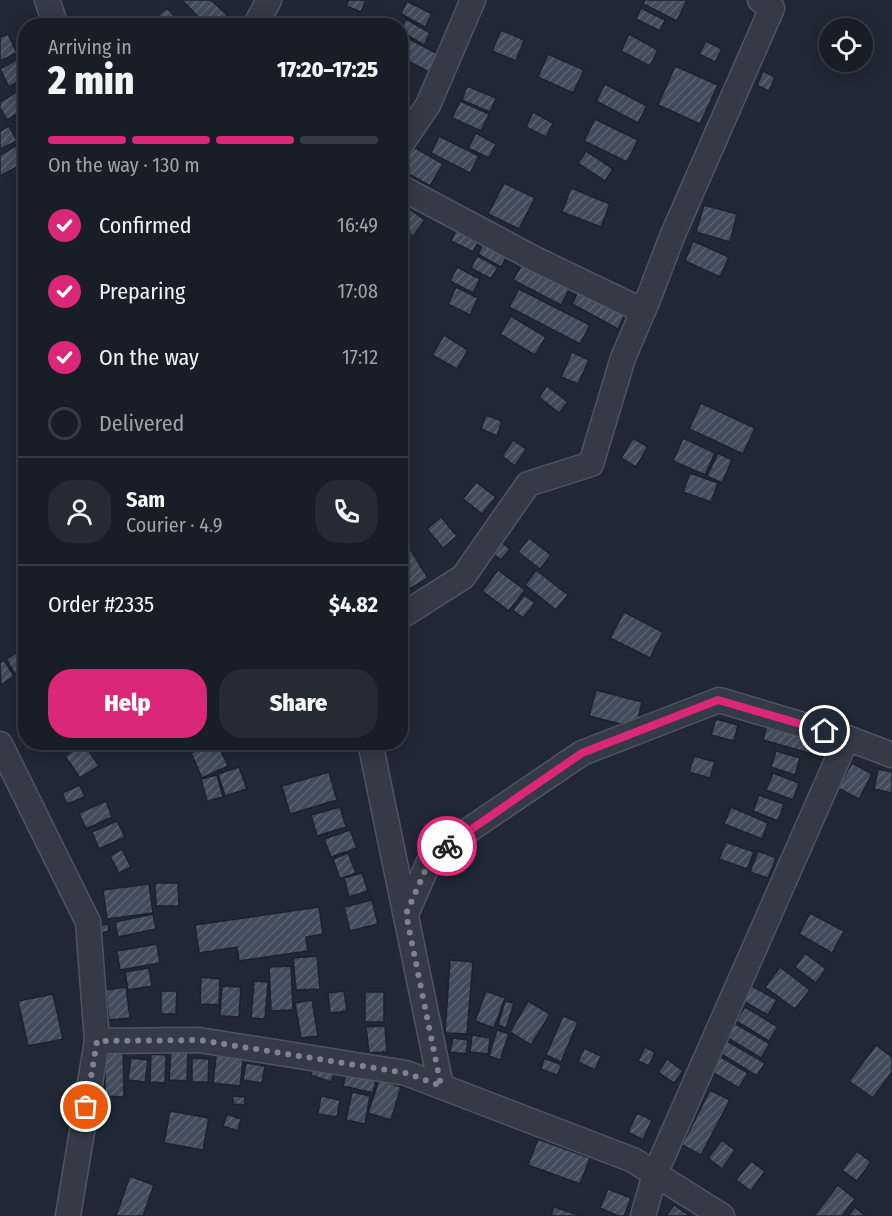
<!DOCTYPE html>
<html lang="en">
<head>
<meta charset="utf-8">
<style>
  :root { --surface:#181e28; --page:#252b34; --text:#f1f3f6; --muted:#9fa2a8; --line:#363c45; --accent:#db2777 }
  body { margin:0; font-family:"Fira Sans Condensed",sans-serif; background:var(--page); color:var(--text); height:100vh; display:flex; flex-direction:column; font-size:22px; white-space:nowrap }
  * { box-sizing:border-box; margin:0 }
  p { font-size:20px; color:var(--muted) }
  .icon { flex:none; width:33px; height:33px; fill:none; stroke:currentColor; stroke-width:2; stroke-linecap:round; stroke-linejoin:round }
  .map { position:relative; flex:1; overflow:hidden }
  .sheet { position:absolute; left:18px; top:18px; width:390px; height:732px; display:flex; flex-direction:column; background:var(--surface); border-radius:24px; box-shadow:0 3px 15px #0003,0 0 0 2px var(--line) }
  .sheet>* { flex:none }
  .buttons { position:absolute; left:819px; top:18px; display:grid; gap:12px }
  .buttons a { display:grid; place-items:center; width:54px; height:54px; border-radius:50%; background:var(--surface); box-shadow:0 3px 15px #0003,0 0 0 2px var(--line); font-size:30px }
  .pin { position:absolute; display:grid; place-items:center; width:51px; height:51px; color:#fff; margin:-26px; border:3px solid #fff; border-radius:50%; box-shadow:0 2px 6px #0007 }
  .courier { position:absolute; display:grid; place-items:center; width:60px; height:60px; margin:-30px; border:4px solid #db2777; border-radius:50%; background:#fff; color:#222; box-shadow:0 2px 8px #0007 }
  .overview em { font-style:normal; font-weight:800 }
  .overview div { display:flex; flex-direction:column-reverse }
  .overview { display:flex; align-items:center; justify-content:space-between; height:102px; padding:0 30px }
  h1 { font-size:39px; font-weight:800; line-height:45px }
  .bar { display:grid; grid-template-columns:repeat(4,1fr); gap:9px 6px; align-content:center; height:72px; padding:0 30px }
  .bar i { height:8px; border-radius:4px; background:var(--line) }
  .bar .current { background:var(--accent) }
  .bar p { grid-column:span 4 }
  .line { display:flex; align-items:center; gap:15px; padding:0 30px; border-top:2px solid var(--line) }
  .line div { flex:1 }
  .round { display:grid; place-items:center; flex:none; width:63px; height:63px; border-radius:24px; background:var(--page) }
  ol { padding:0 30px; list-style:none }
  li { display:flex; align-items:center; gap:18px; height:66px }
  li p { margin-inline-start:auto }
  li .icon { padding:6px; border-radius:50%; background:var(--accent); color:#fff; stroke-width:4 }
  li:last-child { color:var(--muted) }
  li i { width:33px; height:33px; border:3px solid var(--line); border-radius:50% }
  .cta { display:flex; gap:12px; margin-top:auto; padding:12px 30px }
  .cta a { flex:1; height:69px; border-radius:24px; background:var(--accent); color:#fff; font-size:24px; font-weight:800; line-height:69px; text-align:center }
  .cta a+a { background:var(--page); color:var(--text) }
  .map>svg:first-child { display:block }
  .building { fill:url(#building-hatch); stroke:#1b222d; stroke-width:1.5 }
  .lines { fill:none; stroke-linecap:round; stroke-linejoin:round }
  .minor-casing { stroke:#4e5561; stroke-width:27 }
  .minor { stroke:#343a46; stroke-width:24 }
  .done { stroke:#7c8491; stroke-width:6; stroke-dasharray:0 10.8 }
  .route { stroke:#db2777; stroke-width:8 }
</style>
</head>
<body>
<div class="map">
<svg width="892" height="1216" viewBox="0 0 892 1216">
  <defs>
    <pattern id="building-hatch" width="6" height="6" patternUnits="userSpaceOnUse" patternTransform="scale(1.5)"><rect width="6" height="6" fill="#414b5a"/><path d="M-1 1l2-2M0 6l6-6M5 7l2-2" fill="none" stroke="#5a6370"/></pattern>
  </defs>
  <rect width="100%" height="100%" fill="#202835"/>
  <g class="building">
    <path d="M182,0h29l16,15 -10,11h-10z"/>
    <path d="M349,0h17l-5,12 -15,-6z"/>
    <path d="M645,0h42l-10,21 -34,-17z"/>
    <path d="M407,1l25,13 -7,13 -24,-13z"/>
    <path d="M167,8l16,18h-33l-2,-2z"/>
    <path d="M641,8l24,12 -5,11 -24,-12z"/>
    <path d="M229,17l7,9h-16z"/>
    <path d="M406,19l24,14 -6,12 -24,-14z"/>
    <path d="M501,30l23,10 -8,21 -24,-10z"/>
    <path d="M8,34l9,19 -17,8v-24z"/>
    <path d="M400,34l38,20 -9,18 -29,-15z"/>
    <path d="M629,34l29,16 -8,16 -29,-15z"/>
    <path d="M706,41l16,8 -7,13 -16,-8z"/>
    <path d="M26,54v23l-17,10 -9,-18z"/>
    <path d="M548,54l36,16 -11,23 -35,-16z"/>
    <path d="M675,66l43,19 -18,39 -42,-19z"/>
    <path d="M763,71l12,6 -6,14 -12,-6z"/>
    <path d="M605,84l42,22 -9,17 -42,-22z"/>
    <path d="M467,86l29,12 -6,14 -28,-12z"/>
    <path d="M18,91l8,13v4l-19,12 -7,-12v-6z"/>
    <path d="M460,101l29,13 -8,17 -29,-13z"/>
    <path d="M26,112v15l-5,3 -7,-10z"/>
    <path d="M533,112l20,11 -7,14 -20,-10z"/>
    <path d="M595,119l43,21 -11,22 -43,-21z"/>
    <path d="M9,126l8,15 -17,8v-18z"/>
    <path d="M476,133l20,11 -7,14 -21,-10z"/>
    <path d="M439,136l40,20 -9,17 -39,-20z"/>
    <path d="M407,143l36,21 -13,22 -30,-17v-15z"/>
    <path d="M19,144l7,11v7l-26,14v-21z"/>
    <path d="M586,151l27,18 -8,12 -27,-18z"/>
    <path d="M504,183l31,15 -16,31 -31,-15z"/>
    <path d="M571,188l39,16 -9,23 -39,-15z"/>
    <path d="M400,203l25,17 -12,16 -13,-9z"/>
    <path d="M704,205l33,9 -7,28 -34,-10z"/>
    <path d="M460,222l23,11 -10,19 -22,-11z"/>
    <path d="M400,232l8,5 -8,10z"/>
    <path d="M487,236l24,13 -10,18 -23,-13z"/>
    <path d="M693,241l36,16 -9,20 -35,-16z"/>
    <path d="M477,256l21,11 -7,12 -20,-11z"/>
    <path d="M525,259l47,25 -11,21 -48,-25z"/>
    <path d="M457,267l23,12 -7,14 -23,-12z"/>
    <path d="M581,286l46,25 -9,18 -46,-25z"/>
    <path d="M456,287l22,11 -8,17 -22,-11z"/>
    <path d="M519,289l71,36 -10,19 -71,-37z"/>
    <path d="M511,316l35,21 -11,18 -35,-21z"/>
    <path d="M444,335l24,15 -11,19 -25,-14z"/>
    <path d="M572,352l17,8 -11,24 -17,-7z"/>
    <path d="M547,386l21,16 -9,11 -20,-16z"/>
    <path d="M701,403l54,25 -12,26 -54,-25z"/>
    <path d="M486,415l16,6 -5,15 -16,-7z"/>
    <path d="M633,438l15,9 -12,20 -15,-9z"/>
    <path d="M683,438l32,15 -10,22 -32,-14z"/>
    <path d="M513,440l13,9 -11,17 -13,-10z"/>
    <path d="M718,453l14,7 -10,23 -15,-7z"/>
    <path d="M690,473l28,10 -7,19 -28,-10z"/>
    <path d="M476,482l20,15 -14,17 -19,-15z"/>
    <path d="M441,517l16,19 -14,12 -16,-19z"/>
    <path d="M529,538l22,17 -11,14 -22,-17z"/>
    <path d="M500,541l10,8 -9,11 -10,-8z"/>
    <path d="M410,549l18,29 -27,16 -1,-39z"/>
    <path d="M498,570l27,20 -16,21 -27,-20z"/>
    <path d="M536,570l32,25 -12,15 -31,-25z"/>
    <path d="M524,595l11,8 -12,15 -10,-8z"/>
    <path d="M624,612l39,20 -13,26 -40,-20z"/>
    <path d="M26,647v21l-11,6 -9,-15z"/>
    <path d="M4,660l10,16 -13,9 -1,-22z"/>
    <path d="M596,690l46,12 -6,26 -47,-12z"/>
    <path d="M716,719l22,6 -4,16 -23,-6z"/>
    <path d="M768,720l54,15 -6,20 -53,-15z"/>
    <path d="M214,742h3l11,24 -26,12 -11,-25z"/>
    <path d="M84,744l15,22 -19,12 -15,-22z"/>
    <path d="M776,751l24,7 -5,17 -24,-8z"/>
    <path d="M694,756l21,6 -5,16 -21,-6z"/>
    <path d="M852,763l20,11 -13,25 -21,-11z"/>
    <path d="M239,767l8,22 -22,7 -7,-22z"/>
    <path d="M878,769l14,3v21l-18,-4z"/>
    <path d="M329,772l8,28 -47,14 -8,-28z"/>
    <path d="M773,773l26,10 -6,17 -27,-10z"/>
    <path d="M217,775l6,22 -16,4 -6,-22z"/>
    <path d="M80,785l5,12 -18,7 -5,-11z"/>
    <path d="M759,795l25,9 -6,17 -25,-10z"/>
    <path d="M106,801l6,16 -26,12 -7,-16z"/>
    <path d="M340,807l6,20 -29,9 -6,-21z"/>
    <path d="M731,807l37,16 -6,16 -38,-15z"/>
    <path d="M117,821l8,16 -26,12 -7,-17z"/>
    <path d="M350,830l7,18 -26,9 -7,-18z"/>
    <path d="M726,842l28,10 -7,17 -28,-10z"/>
    <path d="M122,849l9,18 -12,6 -9,-17z"/>
    <path d="M758,851l18,7 -8,20 -18,-6z"/>
    <path d="M348,853l8,20 -16,6 -7,-20z"/>
    <path d="M362,873l6,18 -19,6 -5,-19z"/>
    <path d="M155,883h23l1,23h-23z"/>
    <path d="M149,884l4,29 -46,6 -4,-29z"/>
    <path d="M372,900l6,24 -28,7 -6,-24z"/>
    <path d="M319,907l4,27 -17,3 2,14 -69,10 -2,-14 -38,6 -4,-28z"/>
    <path d="M810,913l34,18 -12,22 -33,-19z"/>
    <path d="M153,914l3,15 -38,8 -3,-15z"/>
    <path d="M108,924l1,7 -17,4 -2,-8z"/>
    <path d="M157,944l3,19 -40,7 -3,-19z"/>
    <path d="M805,953l21,16 -10,14 -21,-16z"/>
    <path d="M317,956l3,33 -24,1 -3,-32z"/>
    <path d="M450,960l23,2 -6,72 -22,-1z"/>
    <path d="M291,966l2,44 -22,1 -2,-44z"/>
    <path d="M780,967l30,23 -15,19 -30,-22z"/>
    <path d="M149,968l3,18 -24,4 -3,-18z"/>
    <path d="M201,977l19,2 -1,26 -19,-1z"/>
    <path d="M254,981l14,1 -3,37 -14,-1z"/>
    <path d="M222,986l19,1 -2,30 -19,-1z"/>
    <path d="M752,986l25,14 -9,15 -25,-14z"/>
    <path d="M126,987l4,31 -21,2 -3,-30z"/>
    <path d="M161,991h16l-1,23h-15z"/>
    <path d="M344,991l3,20 -17,2 -2,-20z"/>
    <path d="M486,991l19,7 -11,30 -19,-7z"/>
    <rect x="365" y="992" width="19" height="30"/>
    <path d="M53,994l10,45 -35,7 -10,-45z"/>
    <path d="M312,1000l6,36 -17,2 -6,-35z"/>
    <path d="M505,1001l9,2 -8,25 -8,-3z"/>
    <path d="M528,1001l22,13 -19,31 -21,-13z"/>
    <path d="M745,1007l33,20 -9,14 -33,-20z"/>
    <path d="M563,1016l15,6 -17,40 -15,-7z"/>
    <path d="M734,1023l36,21 -9,14 -35,-21z"/>
    <path d="M385,1026l2,26 -18,1 -3,-26z"/>
    <path d="M497,1030l12,4 -9,26 -11,-4z"/>
    <path d="M472,1035l18,3 -2,16 -18,-2z"/>
    <path d="M453,1038l15,2 -2,14 -16,-2z"/>
    <path d="M725,1040l40,23 -8,13 -39,-24z"/>
    <path d="M105,1045h18l1,52 -19,-1z"/>
    <path d="M876,1045l16,12v15l-19,26 -24,-17z"/>
    <path d="M645,1047l10,5 -6,14 -11,-5z"/>
    <path d="M584,1048l17,8 -6,14 -17,-8z"/>
    <path d="M171,1049l17,1 -1,31 -18,-1z"/>
    <path d="M217,1049l27,3 -4,34 -27,-3z"/>
    <path d="M151,1054l15,1 -1,28 -15,-1z"/>
    <path d="M716,1054l32,19 -9,15 -32,-19z"/>
    <path d="M131,1058l17,2 -3,22 -17,-2z"/>
    <path d="M192,1058l17,1 -1,23h-16z"/>
    <path d="M544,1058l18,7 -5,10 -16,-6z"/>
    <path d="M667,1059l16,12 -9,12 -16,-11z"/>
    <path d="M246,1063l19,3 -3,17 -19,-3z"/>
    <path d="M315,1064l20,7 -4,11 -20,-7z"/>
    <path d="M347,1066l30,7 -4,20 -30,-7z"/>
    <path d="M379,1080l22,7 -10,33 -23,-7z"/>
    <path d="M710,1090l20,10 -29,55 -19,-10z"/>
    <path d="M352,1092l18,4 -5,28 -19,-4z"/>
    <path d="M233,1096l12,1v8l-12,-1z"/>
    <path d="M321,1096l19,4 -3,17 -19,-3z"/>
    <path d="M170,1111l39,7 -6,32 -39,-7z"/>
    <path d="M637,1113l15,7 -9,20 -15,-8z"/>
    <path d="M227,1114l14,5 -3,12 -15,-5z"/>
    <path d="M538,1139l52,19 -10,26 -52,-19z"/>
    <path d="M722,1140l13,10 -13,19 -14,-11z"/>
    <path d="M857,1151l14,11 -14,19 -15,-11z"/>
    <path d="M751,1161l14,10 -14,20 -15,-11z"/>
    <path d="M130,1176l24,9 -11,31h-27z"/>
    <path d="M838,1185l17,14 -13,17h-28z"/>
    <path d="M608,1189l23,9 -7,18h-6l-18,-8z"/>
    <path d="M674,1205l16,11h-24z"/>
    <path d="M554,1207l28,9h-31z"/>
    <path d="M855,1207l11,9h-18z"/>
  </g>
  <g class="lines">
    <g class="minor-casing">
      <g id="minor">
        <path d="M47,0l9,26"/>
        <path d="M255,26l14,-26"/>
        <path d="M400,146l28,-41 45,-105"/>
        <path d="M400,187l135,72 108,52"/>
        <path d="M400,617l63,-40 65,-93 63,-20 32,-106 26,-61 22,-58 101,-231 -12,-8"/>
        <path d="M370,742l71,344"/>
        <path d="M0,744l88,178 9,119"/>
        <path d="M406,914l26,-59 150,-102 137,-53 128,38"/>
        <path d="M68,1216l29,-175 102,-1 207,33 227,87 89,56"/>
        <path d="M643,1216l12,-42 192,-436 45,17"/>
      </g>
    </g>
    <use href="#minor" class="minor"/>
  </g>
  <g class="lines">
    <path class="done" d="M86,1107l11,-66 102,-1 207,33 35,13 -35,-172 26,-59 15,-9"/>
    <path class="route" d="M447,846l135,-93 136,-53 107,31"/>
  </g>
</svg>
<div class="buttons">
<a><svg class="icon" aria-label="locate" viewBox="0 0 24 24"><circle cx="12" cy="12" r="6"/><path d="M12 2v4M12 18v4M2 12h4M18 12h4"/></svg></a>
</div>
<div class="pin" style="left:86px;top:1107px;background:#ea580c"><svg class="icon" aria-label="bag" viewBox="0 0 24 24"><path d="M5 8h14l-1 12H6zM9 8a3 3 0 0 1 6 0"/></svg></div>
<div class="pin" style="left:825px;top:731px;background:#1f2937"><svg class="icon" aria-label="home" viewBox="0 0 24 24"><path d="M3 11l9-7 9 7M6 9v11h12V9"/></svg></div>
<div class="courier" style="left:447px;top:846px"><svg class="icon" aria-label="bike" viewBox="0 0 24 24"><circle cx="6" cy="16" r="4"/><circle cx="18" cy="16" r="4"/><path d="M6 16l4-8h5l3 8M10 8l3 8H6M13 5h3"/></svg></div>
<section class="sheet">
<div class="overview"><div><h1>2 min</h1><p>Arriving in</p></div><em>17:20–17:25</em></div>
<div class="bar"><i class="current"></i><i class="current"></i><i class="current"></i><i></i><p>On the way · 130 m</p></div>
<ol>
<li><svg class="icon" aria-label="check" viewBox="0 0 24 24"><path d="M5 12l5 5 9-10"/></svg>Confirmed<p>16:49</p></li>
<li><svg class="icon" aria-label="check" viewBox="0 0 24 24"><path d="M5 12l5 5 9-10"/></svg>Preparing<p>17:08</p></li>
<li><svg class="icon" aria-label="check" viewBox="0 0 24 24"><path d="M5 12l5 5 9-10"/></svg>On the way<p>17:12</p></li>
<li><i></i>Delivered</li>
</ol>
<div class="line" style="height:108px"><a class="round"><svg class="icon" aria-label="person" viewBox="0 0 24 24"><circle cx="12" cy="8" r="4"/><path d="M4 21q1-7 8-7t8 7"/></svg></a><div><b>Sam</b><p>Courier · 4.9</p></div><a class="round"><svg class="icon" aria-label="phone" viewBox="0 0 24 24"><path d="M5 4h4l2 5-3 2q2 4 5 5l2-3 5 2v4C11 20 4 13 5 4z"/></svg></a></div>
<div class="line" style="height:78px"><div>Order #2335</div><b>$4.82</b></div>
<div class="cta"><a>Help</a><a>Share</a></div>
</section>
</div>
</body>
</html>
